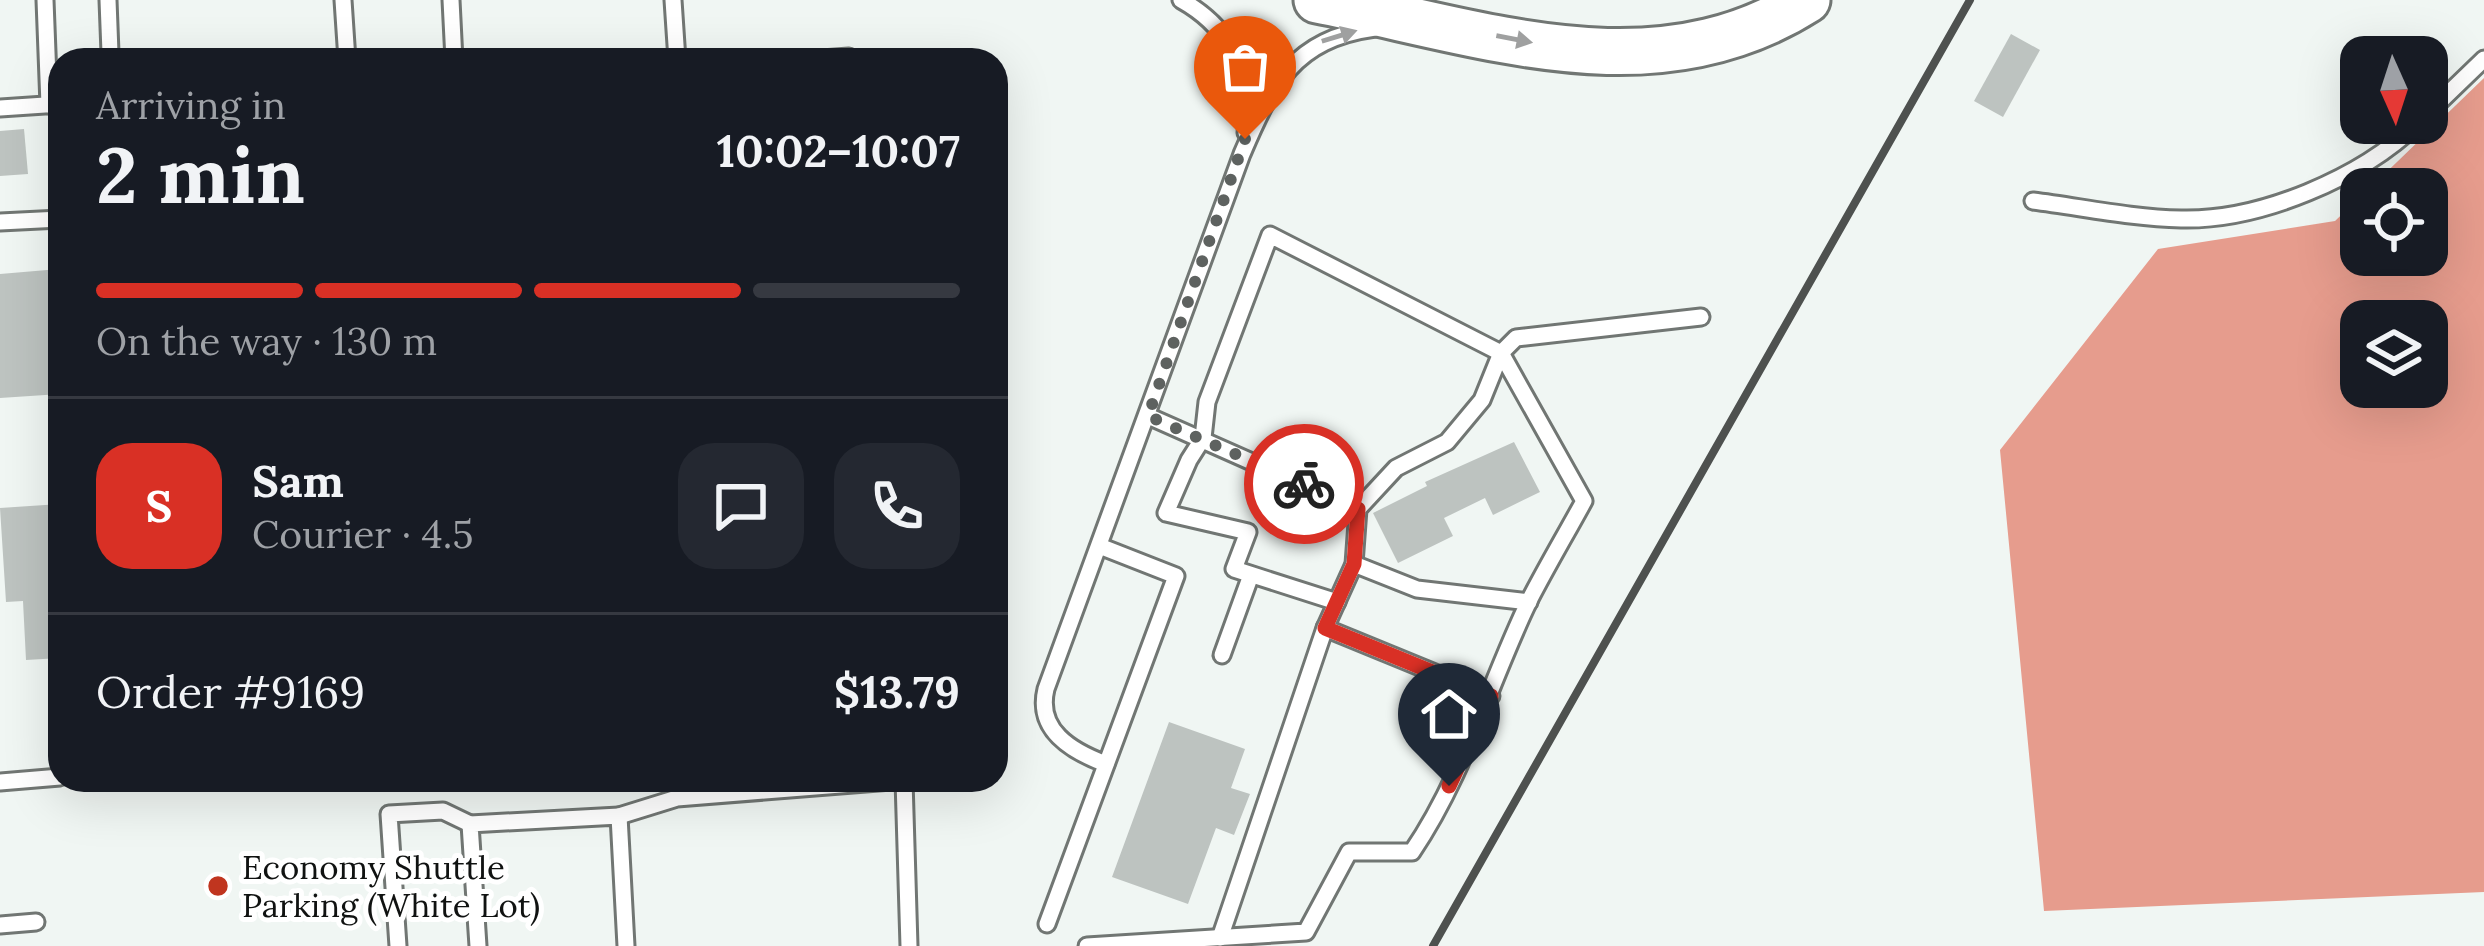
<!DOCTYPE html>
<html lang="en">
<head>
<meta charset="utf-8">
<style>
  :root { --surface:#171b24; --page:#242831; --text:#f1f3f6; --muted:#9ea1a6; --line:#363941; --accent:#d93025 }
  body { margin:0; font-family:Lora,serif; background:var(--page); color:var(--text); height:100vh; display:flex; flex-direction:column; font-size:45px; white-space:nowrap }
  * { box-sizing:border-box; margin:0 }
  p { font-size:39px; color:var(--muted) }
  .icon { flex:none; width:66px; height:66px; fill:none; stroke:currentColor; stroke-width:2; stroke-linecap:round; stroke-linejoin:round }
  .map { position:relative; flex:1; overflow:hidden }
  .sheet { position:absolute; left:48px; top:48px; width:960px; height:744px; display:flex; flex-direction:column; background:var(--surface); border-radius:36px; box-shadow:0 12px 48px #0002 }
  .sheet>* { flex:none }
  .needle { width:78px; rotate:177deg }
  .buttons { position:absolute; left:2340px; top:36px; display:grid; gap:24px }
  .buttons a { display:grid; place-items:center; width:108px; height:108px; border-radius:24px; background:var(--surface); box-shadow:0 12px 48px #0002; font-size:60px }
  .pin { position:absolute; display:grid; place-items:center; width:102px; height:102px; color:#fff; margin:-123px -51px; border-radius:50% 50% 50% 0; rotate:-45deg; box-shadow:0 0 12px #0007 }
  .pin .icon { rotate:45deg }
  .courier { position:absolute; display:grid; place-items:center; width:120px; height:120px; margin:-60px; border:9px solid #d93025; border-radius:50%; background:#fff; color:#222; box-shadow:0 3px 15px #0007 }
  .head em { font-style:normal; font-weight:700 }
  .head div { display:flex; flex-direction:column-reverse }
  .head { display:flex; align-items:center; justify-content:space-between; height:204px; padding:0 48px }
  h1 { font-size:78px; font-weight:700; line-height:90px }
  .bar { display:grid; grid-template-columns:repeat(4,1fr); gap:18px 12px; align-content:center; height:144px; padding:0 48px }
  .bar i { height:15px; border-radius:9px; background:var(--line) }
  .bar .selected { background:var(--accent) }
  .bar p { grid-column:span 4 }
  .line { display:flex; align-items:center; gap:30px; padding:0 48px; border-top:3px solid var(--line) }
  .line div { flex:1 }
  .round { display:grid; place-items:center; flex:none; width:126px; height:126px; border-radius:36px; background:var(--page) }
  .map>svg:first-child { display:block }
  .forest { fill:#e69c8d; fill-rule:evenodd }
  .building { fill:#bdc3c0 }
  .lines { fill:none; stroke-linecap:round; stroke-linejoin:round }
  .lane-casing { stroke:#717673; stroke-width:21 }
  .primary-casing { stroke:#717673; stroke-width:51 }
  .lane { stroke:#fff; stroke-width:15 }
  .primary { stroke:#fff; stroke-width:45 }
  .rail { stroke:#4e514f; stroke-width:8 }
  .oneway { fill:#9fa0a0 }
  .done { stroke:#5e6260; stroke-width:12; stroke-dasharray:0 21.6 }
  .route { stroke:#d93025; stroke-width:15 }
  .poi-dot { fill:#c0351f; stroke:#fff; stroke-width:4.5 }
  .labels { text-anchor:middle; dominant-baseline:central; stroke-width:10; stroke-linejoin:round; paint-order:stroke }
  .poi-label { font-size:33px; fill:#101211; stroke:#fff; text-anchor:start }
</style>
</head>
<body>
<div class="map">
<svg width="2484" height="946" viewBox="0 0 2484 946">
  <rect width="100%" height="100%" fill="#f0f6f3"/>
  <path class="forest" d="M2484,78v814l-440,19 -44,-461 158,-201 177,-28 26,-25v59h66v-66h-58zM2361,321h66v66h-66z"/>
  <g class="building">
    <path d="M2011,34l29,16 -37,67 -29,-16z"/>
    <path d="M24,129l4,45 -28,2v-45z"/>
    <path d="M59,269l1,125 -60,4v-124z"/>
    <path d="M1514,442l26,50 -47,23 -8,-17 -41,20 9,18 -55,27 -25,-50 54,-27 -2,-4z"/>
    <path d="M60,504v154l-34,2 -3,-59 -17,1 -6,-94z"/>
    <path d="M1169,722l76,27 -14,39 19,6 -16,41 -18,-7 -28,76 -76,-27z"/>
  </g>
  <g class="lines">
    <g class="lane-casing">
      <g id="lane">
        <path d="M45,0l4,105"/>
        <path d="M108,0l2,53 8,7"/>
        <path d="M343,0l4,60"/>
        <path d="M451,0l3,60"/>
        <path d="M673,0l4,60"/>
        <path d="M1181,0c52,29 71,75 65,133"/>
        <path d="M808,60l41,-3"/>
        <path d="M0,108l60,-4"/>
        <path d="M2427,114l57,-55"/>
        <path d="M2033,201c48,6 99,17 148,18 79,2 180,-41 237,-96"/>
        <path d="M0,222l60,-3"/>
        <path d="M1148,416l210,93"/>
        <path d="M1354,564l63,25 112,13"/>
        <path d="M1325,628l166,68"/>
        <path d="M1222,655l29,-80"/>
        <path d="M1106,764c-35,-13 -70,-34 -60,-75l196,-535c30,-70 52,-115 133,-126"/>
        <path d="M0,782l60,-5"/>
        <path d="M619,816l58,-18 227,-18 5,166"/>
        <path d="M1047,924l129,-348 -74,-29"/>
        <path d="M0,925l36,-3"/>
        <path d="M1220,938l105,-310 29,-64 4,-55 38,-41 51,-26 35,-42 19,-47 15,-15 185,-21"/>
        <path d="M398,946l-9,-132 54,-3 27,13"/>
        <path d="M478,946l-8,-122 149,-8 7,130"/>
        <path d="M1087,946l219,-14 43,-80h63c53,-78 77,-169 118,-253 17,-33 36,-65 54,-98l-83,-148 -231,-118 -63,167 -4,36 -14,22 -23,53 82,19 -14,37 103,33"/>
      </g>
    </g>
    <g class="primary-casing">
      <path id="primary" d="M1317,0c164,32 336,98 490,0"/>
    </g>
    <use href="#lane" class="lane"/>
    <use href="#primary" class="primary"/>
    <path class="rail" d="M1433,946l537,-946"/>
  </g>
  <defs><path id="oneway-solid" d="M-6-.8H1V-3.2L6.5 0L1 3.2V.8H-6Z" transform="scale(3)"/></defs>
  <g class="oneway">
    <use href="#oneway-solid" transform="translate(1339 36) rotate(-17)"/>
    <use href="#oneway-solid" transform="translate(1514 39) rotate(11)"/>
  </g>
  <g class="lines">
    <path class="done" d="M1245,139l-97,277 156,68"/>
    <path class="route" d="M1304,484l54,25 -4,55 -29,64 166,68 -42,90"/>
  </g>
  <circle class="poi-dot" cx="218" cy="886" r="12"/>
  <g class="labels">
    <g class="poi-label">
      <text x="242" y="867">Economy Shuttle<tspan x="242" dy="38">Parking (White Lot)</tspan></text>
    </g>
  </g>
</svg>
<div class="buttons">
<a><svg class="needle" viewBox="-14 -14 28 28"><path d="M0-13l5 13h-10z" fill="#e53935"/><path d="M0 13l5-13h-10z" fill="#9ea1a6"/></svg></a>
<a><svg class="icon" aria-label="locate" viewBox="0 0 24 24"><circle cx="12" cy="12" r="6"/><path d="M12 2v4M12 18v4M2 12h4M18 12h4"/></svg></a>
<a><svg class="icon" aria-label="layers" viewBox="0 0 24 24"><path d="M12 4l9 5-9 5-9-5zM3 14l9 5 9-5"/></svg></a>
</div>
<div class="pin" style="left:1245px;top:139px;background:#ea580c"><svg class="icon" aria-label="bag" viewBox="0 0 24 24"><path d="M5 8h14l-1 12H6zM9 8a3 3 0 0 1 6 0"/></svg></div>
<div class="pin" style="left:1449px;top:786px;background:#1f2937"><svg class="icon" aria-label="home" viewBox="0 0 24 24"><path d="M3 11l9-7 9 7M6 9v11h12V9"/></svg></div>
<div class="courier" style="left:1304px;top:484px"><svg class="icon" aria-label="bike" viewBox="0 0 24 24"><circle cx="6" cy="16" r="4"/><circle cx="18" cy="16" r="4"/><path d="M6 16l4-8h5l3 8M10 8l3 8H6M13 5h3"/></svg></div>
<section class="sheet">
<div class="head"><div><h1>2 min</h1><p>Arriving in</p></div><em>10:02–10:07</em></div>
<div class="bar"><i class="selected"></i><i class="selected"></i><i class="selected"></i><i></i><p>On the way · 130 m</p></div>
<div class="line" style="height:216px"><b class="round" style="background:var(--accent);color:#fff">S</b><div><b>Sam</b><p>Courier · 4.5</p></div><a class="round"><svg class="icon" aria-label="chat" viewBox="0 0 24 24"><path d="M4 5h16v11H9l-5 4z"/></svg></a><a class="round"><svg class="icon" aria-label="phone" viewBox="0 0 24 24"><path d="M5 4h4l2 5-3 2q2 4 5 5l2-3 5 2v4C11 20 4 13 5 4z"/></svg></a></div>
<div class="line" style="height:156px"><div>Order #9169</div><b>$13.79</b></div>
</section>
</div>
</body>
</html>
